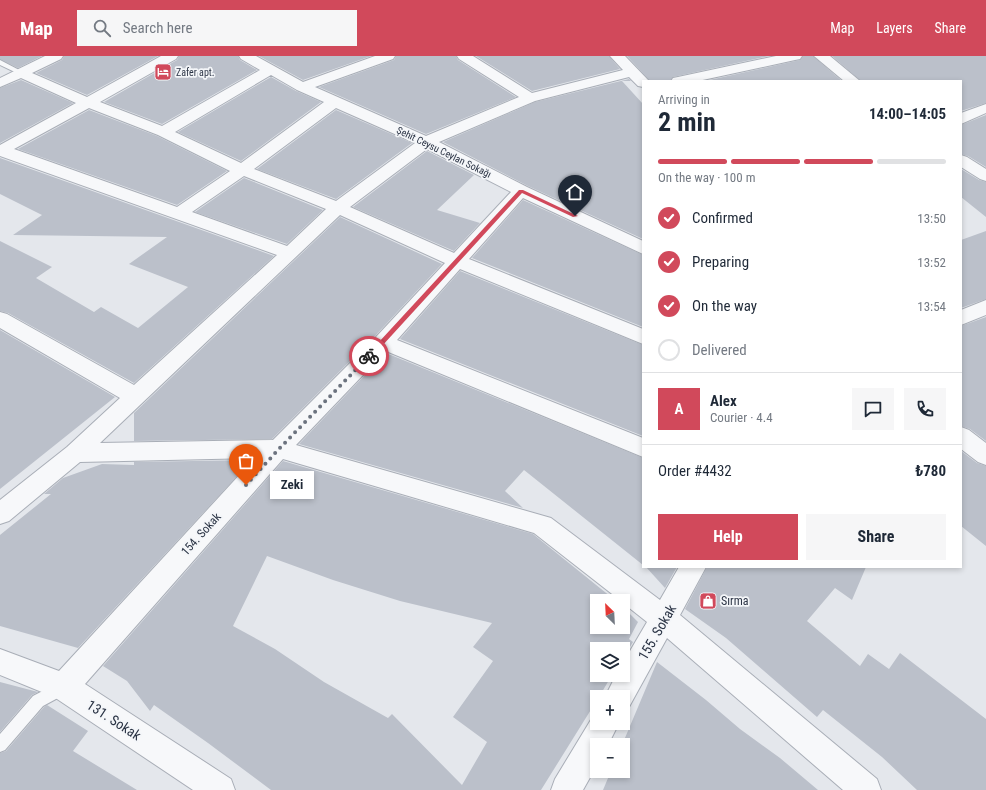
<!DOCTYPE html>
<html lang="en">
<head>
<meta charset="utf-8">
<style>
  :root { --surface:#fff; --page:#f6f6f7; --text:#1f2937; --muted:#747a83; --line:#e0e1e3; --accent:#d1495b }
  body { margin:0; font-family:"Roboto Condensed",sans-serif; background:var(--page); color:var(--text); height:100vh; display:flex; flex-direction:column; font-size:15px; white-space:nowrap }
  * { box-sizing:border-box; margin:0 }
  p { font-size:13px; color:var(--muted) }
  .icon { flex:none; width:22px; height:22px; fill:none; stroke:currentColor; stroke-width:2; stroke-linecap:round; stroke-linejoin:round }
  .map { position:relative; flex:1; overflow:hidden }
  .panel { position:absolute; left:642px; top:24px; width:320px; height:488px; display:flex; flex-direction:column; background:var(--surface); border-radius:0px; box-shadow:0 2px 6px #0003 }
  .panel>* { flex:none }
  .needle { width:26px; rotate:336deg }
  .controls { position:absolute; left:590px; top:538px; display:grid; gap:8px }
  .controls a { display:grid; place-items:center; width:40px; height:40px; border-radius:0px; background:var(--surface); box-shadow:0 2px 6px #0003; font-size:20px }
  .pin { position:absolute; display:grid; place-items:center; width:34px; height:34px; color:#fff; margin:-41px -17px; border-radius:50% 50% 50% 0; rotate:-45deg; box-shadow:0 0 4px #0007 }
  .pin .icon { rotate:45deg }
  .courier { position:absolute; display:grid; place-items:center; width:40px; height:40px; margin:-20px; border:3px solid #d1495b; border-radius:50%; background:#fff; color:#222; box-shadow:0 1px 5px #0007 }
  .bubble { position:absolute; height:28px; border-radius:0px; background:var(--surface); box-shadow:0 2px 6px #0003; font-size:13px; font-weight:700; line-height:28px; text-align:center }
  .overview em { font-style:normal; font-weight:700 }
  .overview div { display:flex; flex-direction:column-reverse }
  .overview { display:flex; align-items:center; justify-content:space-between; height:68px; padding:0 16px }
  h1 { font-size:26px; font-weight:700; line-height:30px }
  .bar { display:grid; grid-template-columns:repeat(4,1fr); gap:6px 4px; align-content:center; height:48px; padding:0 16px }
  .bar i { height:5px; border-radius:3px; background:var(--line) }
  .bar .active { background:var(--accent) }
  .bar p { grid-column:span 4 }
  .line { display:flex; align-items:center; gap:10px; padding:0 16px; border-top:1px solid var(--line) }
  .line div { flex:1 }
  .round { display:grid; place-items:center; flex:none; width:42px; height:42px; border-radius:0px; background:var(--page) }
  ol { padding:0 16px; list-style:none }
  li { display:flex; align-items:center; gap:12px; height:44px }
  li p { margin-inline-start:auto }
  li .icon { padding:4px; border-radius:50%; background:var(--accent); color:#fff; stroke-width:4 }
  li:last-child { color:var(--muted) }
  li i { width:22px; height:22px; border:2px solid var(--line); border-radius:50% }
  .action { display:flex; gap:8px; margin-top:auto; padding:8px 16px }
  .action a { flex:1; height:46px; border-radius:0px; background:var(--accent); color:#fff; font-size:16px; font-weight:700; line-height:46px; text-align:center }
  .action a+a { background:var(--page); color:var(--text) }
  header { display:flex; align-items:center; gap:24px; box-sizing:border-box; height:56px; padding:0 20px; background:var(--accent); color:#fff }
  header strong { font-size:19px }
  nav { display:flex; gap:22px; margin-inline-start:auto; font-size:14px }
  .search { width:280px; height:36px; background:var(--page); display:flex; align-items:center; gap:10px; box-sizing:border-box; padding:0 14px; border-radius:0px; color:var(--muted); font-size:15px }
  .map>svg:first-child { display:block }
  .building { fill:#bbc0ca; fill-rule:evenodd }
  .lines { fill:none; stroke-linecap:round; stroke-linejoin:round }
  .lane-casing { stroke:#a9aeb7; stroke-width:2 }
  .street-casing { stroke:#a9aeb7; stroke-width:2 }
  .lane { fill:#f7f8fa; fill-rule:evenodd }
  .street { fill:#f7f8fa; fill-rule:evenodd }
  .route { fill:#d1495b }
  .done { stroke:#6c737f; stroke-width:4; stroke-dasharray:0 7.2 }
  .labels { text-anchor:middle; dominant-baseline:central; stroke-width:3.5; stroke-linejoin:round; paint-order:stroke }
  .far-poi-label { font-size:10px; fill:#2b3445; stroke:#f4f6f9; text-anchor:start }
  .far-street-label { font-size:10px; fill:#2b3445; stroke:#f4f6f9 }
  .street-label { font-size:12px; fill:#2b3445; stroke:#f4f6f9 }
  .poi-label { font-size:12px; fill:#2b3445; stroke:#f4f6f9; text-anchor:start }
  .near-street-label { font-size:14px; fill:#2b3445; stroke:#f4f6f9 }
</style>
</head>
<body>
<header>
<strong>Map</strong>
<div class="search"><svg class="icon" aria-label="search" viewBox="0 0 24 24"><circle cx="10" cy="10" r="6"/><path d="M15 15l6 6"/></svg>Search here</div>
<nav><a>Map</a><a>Layers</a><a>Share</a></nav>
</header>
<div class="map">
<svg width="986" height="734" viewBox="0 0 986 734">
  <rect width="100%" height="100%" fill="#e4e7ec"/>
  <g class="building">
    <path d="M0,0h42l-24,12 -18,-9z"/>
    <path d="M64,0h94l-71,39 -51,-22 26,-13z"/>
    <path d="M179,0h59l2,4 17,10 -95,54 -58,-22 73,-42z"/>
    <path d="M259,0h112l-68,24z"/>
    <path d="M396,0h60l2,4 58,37 -90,37 -107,-47 75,-27z"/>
    <path d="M476,0h133l11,13 -88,22z"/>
    <path d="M627,0h142l-96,21 -3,4h-20z"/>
    <path d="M803,0h10l29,25h-137l95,-21z"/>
    <path d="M832,0h154v47l-25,8v-30h-100z"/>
    <path d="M271,21l25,14 25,11 -80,59 -63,-29z"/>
    <path d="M629,23l2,2h-9l21,23v135l-115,-53 -85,-44 92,-40z"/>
    <path d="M21,24l52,23 -73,40v-55z"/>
    <path d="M89,54l68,26 70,35 -50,34 -159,-56z"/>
    <path d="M336,54l76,33 -76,56 -79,-30z"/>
    <path d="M986,59v52l-18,-11 -7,-2v-29z"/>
    <path d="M427,95l47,24 -37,35 43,13 -26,28 -101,-44z"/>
    <path d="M0,102l274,98 -140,127 -126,-70 -8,-2v-70l52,26 -16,11 58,34 7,-5 37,21 50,-41 -59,-23 38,-27 -154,-2 29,-20 -42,-21z"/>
    <path d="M961,113l18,11 7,2v35l-25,-20z"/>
    <path d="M244,122l79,32 -36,34 -92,-32z"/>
    <path d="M523,144l120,55v72l-171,-69z"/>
    <path d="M340,161l102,47 -67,72 -103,103 -138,2v-28z"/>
    <path d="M986,175v68l-25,9v-68z"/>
    <path d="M460,215l183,74v91l-243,-97z"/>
    <path d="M986,261v124l-16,-12 -9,-3v-100z"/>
    <path d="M0,274l115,67 -115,92z"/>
    <path d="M386,297l257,105v107l-119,-95 -19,21 18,17 -224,-64z"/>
    <path d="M961,395l16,12 9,3v80l-25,-20z"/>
    <path d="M252,404l-174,188 -78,-22v-91l51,-41h-7l19,-16 39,-14 32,1v-3z"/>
    <path d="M283,405l250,73 83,67h-19v26h26v-20l15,15 -9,17 4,3 -10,16v-9h-26v26h15l-13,22h-2v3l-56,90h-270l-63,-47 -54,-38 -4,6 -23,-30 -24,-15zM267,500l66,24 67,21 92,22 -19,24 20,14 -40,56 34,25 -25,43 -70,-71 -4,4 -64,-36 -49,-33 -42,-23z"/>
    <path d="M646,511h31l-12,21z"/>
    <path d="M707,511h159l-14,33 -17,-12 -28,33 53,45 8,-12 21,15 11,-16 86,66v71h-69l-35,-33 -59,-47 -6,7 -91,-79 -41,-29z"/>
    <path d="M657,606l49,38 34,29 40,29 38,32h-215l8,-19h12l-1,-26z"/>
    <path d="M0,626l38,10 -6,3 -32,37z"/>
    <path d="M47,649l41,26 -15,20 64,39h-137v-37l6,-2 38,-44z"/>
  </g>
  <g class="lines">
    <g class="lane-casing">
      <g id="lane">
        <path d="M0,4l23,12 2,1 -6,1 -19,-9z"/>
        <path d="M62,625l5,2 2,5 -2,5 -24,13 -38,44 -5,2v-18l33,-38z"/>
      </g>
    </g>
    <g class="street-casing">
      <g id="street">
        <path d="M45,0h18l-2,3 -29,14 55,24 74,-41h17l-2,3 -76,43 62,24 98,-56 -19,-11 -2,-3h17l47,26 72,-26h20l-2,3 -78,28 111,49 93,-39 -60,-38 -2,-3h16l59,37 91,-23 -13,-14h15l24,25h-6v6l-5,-1 -9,-9 -94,24 -96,41 88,45 116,54v13l-120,-56 -54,61 174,70v15l-183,-75 -63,71 246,98v19l-257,-106 -90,94 255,73 109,82 19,-33h27l-26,48 197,164 4,11h-38l-176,-152 -38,69 -6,2v-12h-18l11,-22h7v-12l24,-41 -24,-19v-2h-2l-87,-68 -251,-74 -198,225 146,95 4,11h-42l-139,-93 -54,-22v-26l59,22 196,-213 -175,4 -71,59 -9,3v-24l67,-53 53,-49 -120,-70v-16l7,2 127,71 143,-130 -277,-99v-11l76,-42 -55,-25 -21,9v-9zM271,19l26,15 27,12 -83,61 -66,-31zM89,52l69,27 72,36 -53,36 -163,-58zM336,52l79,35 -79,58 -82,-32zM427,93l84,43 -57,61 -104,-46zM244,120l82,33 -39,37 -95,-34zM340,159l105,48 -69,74 -103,103 -173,3z"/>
        <path d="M776,0h26l-2,3 -5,1 -97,21h-27l2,-3 5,-1z"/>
        <path d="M814,0h16l30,25h-16z"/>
        <path d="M986,48v9l-25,11v-11z"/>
        <path d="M961,99l6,2 19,12v12l-6,-2 -19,-12z"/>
        <path d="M986,244v15l-25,10v-15z"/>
        <path d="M961,371l8,3 17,13v22l-8,-3 -17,-13z"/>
        <path d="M597,656v11h22l-11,22h-11v20l-14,25h-32l4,-11 40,-66z"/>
      </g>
    </g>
    <use href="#lane" class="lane"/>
    <use href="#street" class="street"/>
  </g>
  <path class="route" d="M519,134h4l55,26 -5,1 -51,-24 -151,165h-4v-3z"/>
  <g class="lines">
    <path class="done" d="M246,429l32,-35 91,-94"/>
  </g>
  <defs>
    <g id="hotel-square" transform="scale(0.9)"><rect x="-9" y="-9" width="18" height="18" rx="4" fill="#d1495b" stroke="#f4f6f9"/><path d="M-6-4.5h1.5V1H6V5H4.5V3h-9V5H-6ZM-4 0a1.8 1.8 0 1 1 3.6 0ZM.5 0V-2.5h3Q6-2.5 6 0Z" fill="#fff"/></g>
    <g id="shop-square" transform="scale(0.9)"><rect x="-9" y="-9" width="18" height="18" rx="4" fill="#d1495b" stroke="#f4f6f9"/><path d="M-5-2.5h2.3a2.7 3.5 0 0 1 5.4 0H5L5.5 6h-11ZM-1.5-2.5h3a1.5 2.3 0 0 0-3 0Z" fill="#fff"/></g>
  </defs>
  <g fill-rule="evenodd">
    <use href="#hotel-square" x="163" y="16"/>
    <use href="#shop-square" x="708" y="545"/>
  </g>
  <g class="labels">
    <g class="far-poi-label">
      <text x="176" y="16">Zafer apt.</text>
    </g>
    <g class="far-street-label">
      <text transform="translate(444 96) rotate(26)">Şehit Ceysu Ceylan Sokağı</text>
    </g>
    <g class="street-label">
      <text transform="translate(201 478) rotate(-48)">154. Sokak</text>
    </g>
    <g class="poi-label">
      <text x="721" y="545">Sırma</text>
    </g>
    <g class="near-street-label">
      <text transform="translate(657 576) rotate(-60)">155. Sokak</text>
      <text transform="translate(114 664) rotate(33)">131. Sokak</text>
    </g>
  </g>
</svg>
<div class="controls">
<a><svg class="needle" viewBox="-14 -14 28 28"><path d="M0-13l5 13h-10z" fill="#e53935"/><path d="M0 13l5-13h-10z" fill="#747a83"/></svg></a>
<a><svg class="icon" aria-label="layers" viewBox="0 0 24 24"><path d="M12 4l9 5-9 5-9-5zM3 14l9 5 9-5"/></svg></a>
<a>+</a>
<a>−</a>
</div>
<div class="pin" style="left:246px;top:429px;background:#ea580c"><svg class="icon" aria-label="bag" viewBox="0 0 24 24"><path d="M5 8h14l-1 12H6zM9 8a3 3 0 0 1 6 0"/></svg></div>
<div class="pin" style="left:575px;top:160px;background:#1f2937"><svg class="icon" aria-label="home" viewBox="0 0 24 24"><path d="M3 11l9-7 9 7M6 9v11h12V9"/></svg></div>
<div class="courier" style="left:369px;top:300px"><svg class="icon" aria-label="bike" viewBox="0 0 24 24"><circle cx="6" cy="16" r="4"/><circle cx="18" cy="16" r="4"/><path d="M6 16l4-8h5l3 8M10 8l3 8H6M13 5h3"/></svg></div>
<div class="bubble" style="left:270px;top:415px;width:44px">Zeki</div>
<section class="panel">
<div class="overview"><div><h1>2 min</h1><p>Arriving in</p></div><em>14:00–14:05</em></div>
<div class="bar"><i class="active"></i><i class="active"></i><i class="active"></i><i></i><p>On the way · 100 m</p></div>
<ol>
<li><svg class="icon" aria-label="check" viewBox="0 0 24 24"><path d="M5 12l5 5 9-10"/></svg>Confirmed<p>13:50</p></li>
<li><svg class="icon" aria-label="check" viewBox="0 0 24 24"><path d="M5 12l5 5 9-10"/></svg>Preparing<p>13:52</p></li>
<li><svg class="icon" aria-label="check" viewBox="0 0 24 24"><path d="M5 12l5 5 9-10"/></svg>On the way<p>13:54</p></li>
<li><i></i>Delivered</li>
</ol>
<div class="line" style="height:72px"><b class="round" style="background:var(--accent);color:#fff">A</b><div><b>Alex</b><p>Courier · 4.4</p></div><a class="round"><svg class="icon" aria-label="chat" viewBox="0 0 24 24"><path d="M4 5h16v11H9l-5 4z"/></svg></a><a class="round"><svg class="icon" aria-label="phone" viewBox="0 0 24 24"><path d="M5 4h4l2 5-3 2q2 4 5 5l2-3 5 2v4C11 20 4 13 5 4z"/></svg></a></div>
<div class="line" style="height:52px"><div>Order #4432</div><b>₺780</b></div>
<div class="action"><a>Help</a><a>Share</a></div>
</section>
</div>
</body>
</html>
